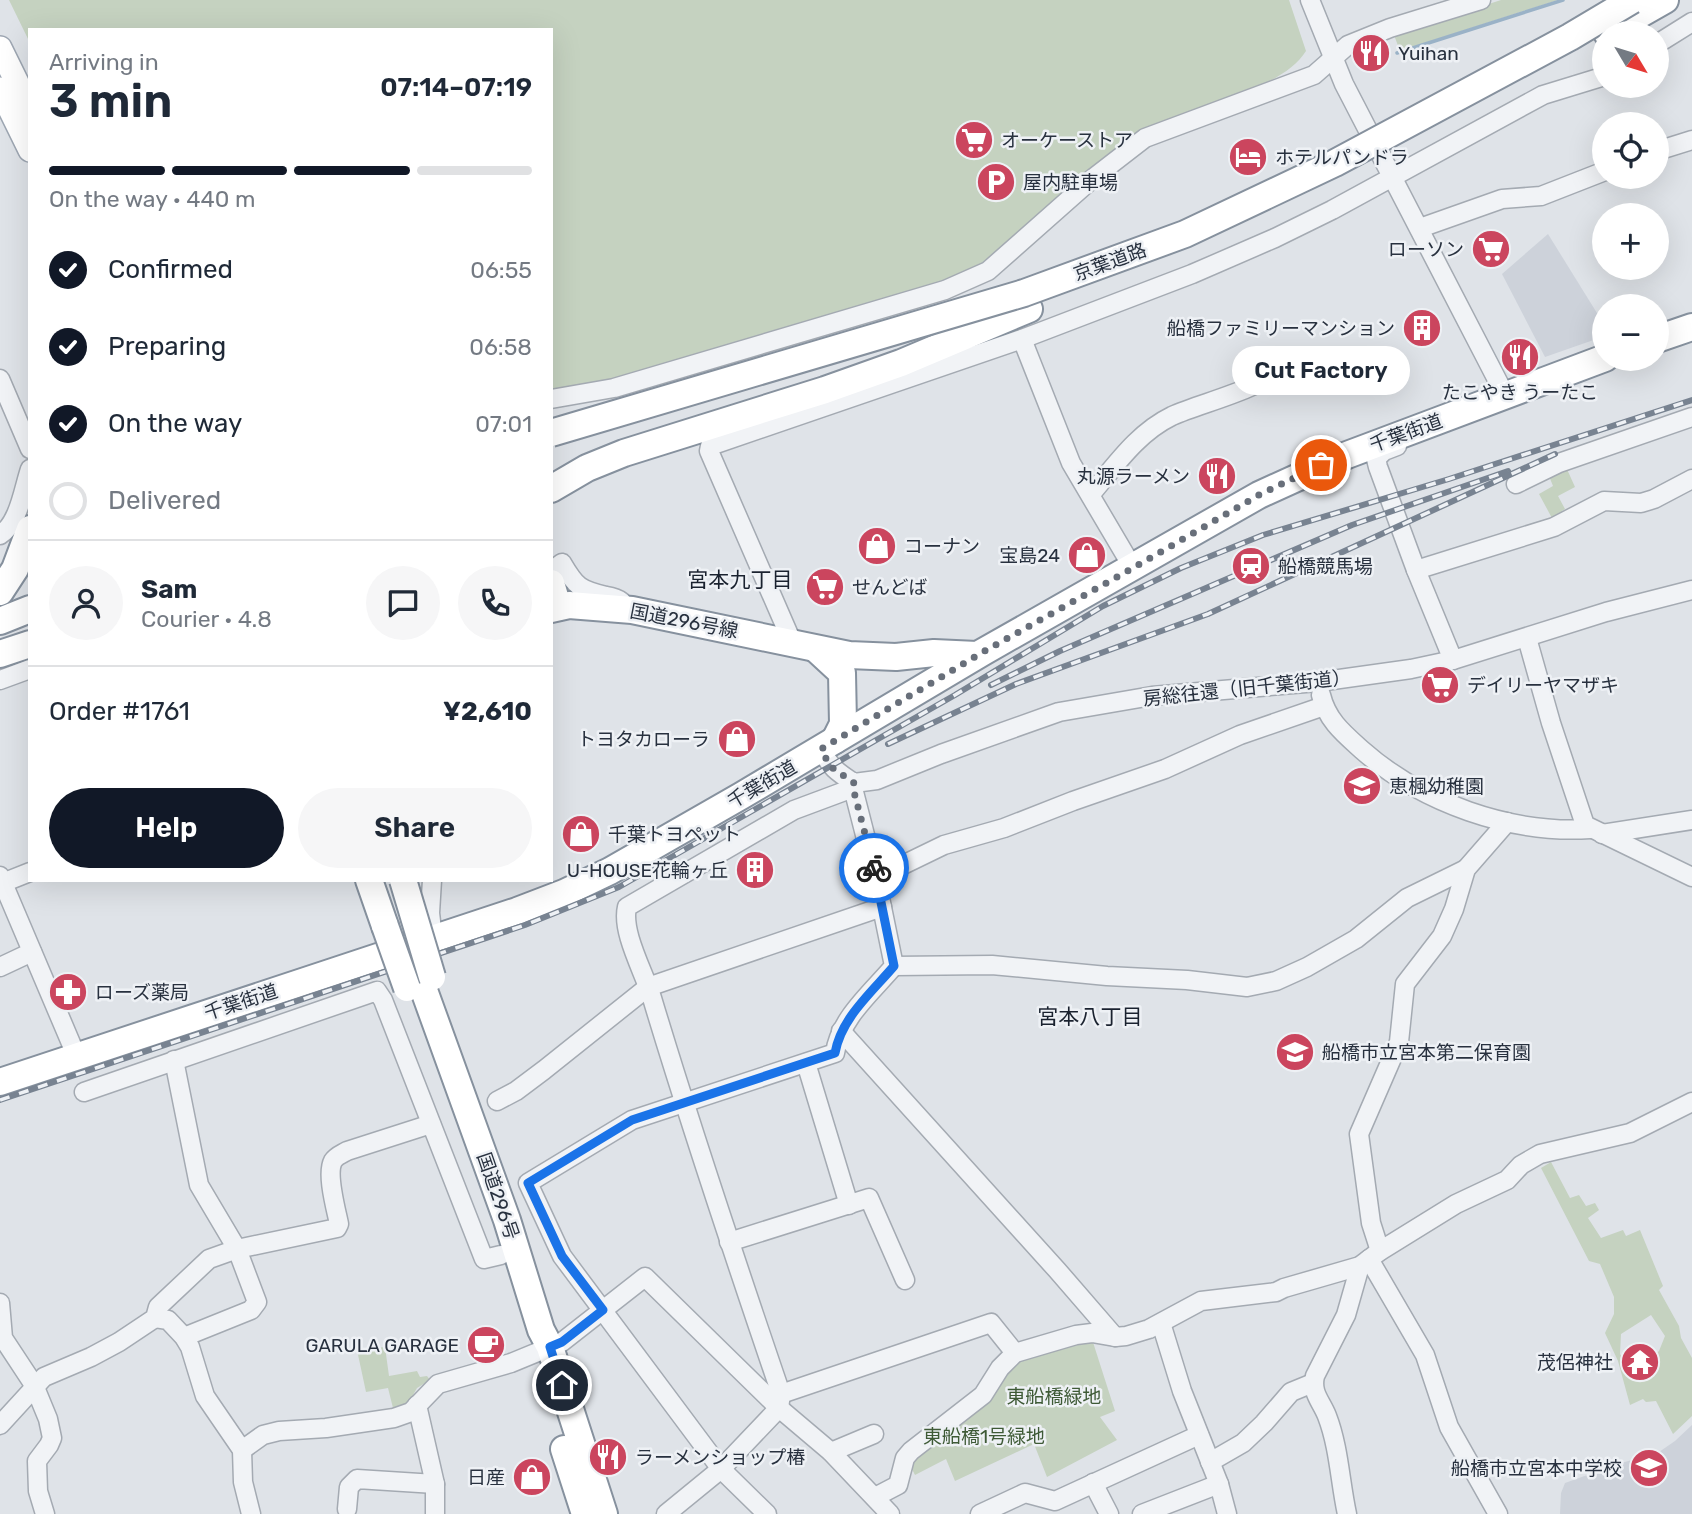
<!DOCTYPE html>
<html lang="en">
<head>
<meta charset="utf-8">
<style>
  :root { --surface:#fff; --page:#f6f6f7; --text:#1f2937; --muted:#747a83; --line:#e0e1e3; --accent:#111827 }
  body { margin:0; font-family:Rubik,"Noto Sans JP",sans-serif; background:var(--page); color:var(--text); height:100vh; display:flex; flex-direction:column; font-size:26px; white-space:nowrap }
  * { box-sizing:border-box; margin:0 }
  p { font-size:23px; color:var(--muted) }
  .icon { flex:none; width:38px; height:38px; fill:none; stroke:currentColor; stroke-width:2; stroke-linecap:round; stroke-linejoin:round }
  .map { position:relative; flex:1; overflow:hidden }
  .sheet { position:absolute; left:28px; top:28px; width:525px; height:854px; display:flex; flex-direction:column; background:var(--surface); border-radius:0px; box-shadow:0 7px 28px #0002 }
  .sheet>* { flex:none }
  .needle { width:46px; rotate:128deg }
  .controls { position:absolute; left:1592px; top:21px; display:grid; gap:14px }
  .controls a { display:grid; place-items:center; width:77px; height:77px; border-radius:50%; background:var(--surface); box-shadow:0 7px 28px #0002; font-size:35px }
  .pin { position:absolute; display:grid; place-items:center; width:60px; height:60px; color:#fff; margin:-30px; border:4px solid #fff; border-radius:50%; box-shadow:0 2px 7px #0007 }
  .courier { position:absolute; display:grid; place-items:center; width:70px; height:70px; margin:-35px; border:5px solid #1a73e8; border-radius:50%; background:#fff; color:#222; box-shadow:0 2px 9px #0007 }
  .bubble { position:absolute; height:49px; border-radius:24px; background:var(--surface); box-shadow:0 7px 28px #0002; font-size:23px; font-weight:600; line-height:49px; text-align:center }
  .headline em { font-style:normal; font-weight:600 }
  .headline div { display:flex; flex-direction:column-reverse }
  .headline { display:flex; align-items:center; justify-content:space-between; height:119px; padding:0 21px }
  h1 { font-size:46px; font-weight:600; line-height:52px }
  .bar { display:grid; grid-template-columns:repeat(4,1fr); gap:10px 7px; align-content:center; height:84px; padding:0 21px }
  .bar i { height:9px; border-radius:5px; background:var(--line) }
  .bar .selected { background:var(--accent) }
  .bar p { grid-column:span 4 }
  .line { display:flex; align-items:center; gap:18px; padding:0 21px; border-top:2px solid var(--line) }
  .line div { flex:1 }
  .round { display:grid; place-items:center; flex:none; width:74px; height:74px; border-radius:37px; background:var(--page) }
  ol { padding:0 21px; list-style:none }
  li { display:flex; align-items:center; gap:21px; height:77px }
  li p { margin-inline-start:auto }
  li .icon { padding:7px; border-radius:50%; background:var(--accent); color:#fff; stroke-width:4 }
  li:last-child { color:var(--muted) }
  li i { width:38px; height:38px; border:4px solid var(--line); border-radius:50% }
  .primary-button { display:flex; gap:14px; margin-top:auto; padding:14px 21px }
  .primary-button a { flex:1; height:80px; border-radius:42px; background:var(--accent); color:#fff; font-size:28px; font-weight:600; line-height:80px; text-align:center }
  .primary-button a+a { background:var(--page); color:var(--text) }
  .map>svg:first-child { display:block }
  .built { fill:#cdd2da }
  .green { fill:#c5d2c0; fill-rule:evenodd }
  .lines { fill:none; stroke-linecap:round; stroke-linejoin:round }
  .stream { stroke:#9ab2c7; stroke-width:3.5 }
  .minor-casing { stroke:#a4aab2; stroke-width:21 }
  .major-casing { stroke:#9ea7b3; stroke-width:26 }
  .highway-casing { stroke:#86919e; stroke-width:30 }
  .minor { stroke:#f1f3f6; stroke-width:18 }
  .major { stroke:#fff; stroke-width:23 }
  .highway { stroke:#fff; stroke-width:26 }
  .rail-casing { stroke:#788391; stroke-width:6 }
  .rail { stroke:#eef1f5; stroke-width:3.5; stroke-dasharray:10; stroke-linecap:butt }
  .highway-bridge-casing { stroke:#86919e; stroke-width:30; stroke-linecap:butt }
  .highway-bridge { stroke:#fff; stroke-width:26 }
  .done { stroke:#686f7a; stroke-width:7; stroke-dasharray:0 12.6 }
  .route { stroke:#1a73e8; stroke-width:9 }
  .labels { text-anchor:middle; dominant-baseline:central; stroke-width:5; stroke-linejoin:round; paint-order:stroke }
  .poi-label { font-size:19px; fill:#28313f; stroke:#eef1f5; text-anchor:start }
  .street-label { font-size:19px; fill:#28313f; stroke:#eef1f5 }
  .park-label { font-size:19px; fill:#3e5a36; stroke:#eef1f5 }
  .neighbourhood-label { font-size:21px; fill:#1a222f; stroke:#eef1f5 }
</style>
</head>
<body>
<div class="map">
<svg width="1692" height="1514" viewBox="0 0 1692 1514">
  <rect width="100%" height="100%" fill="#dfe3e8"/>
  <g class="built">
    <path d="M1548,234l57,92v10l-60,21 -43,-83z"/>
    <path d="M1692,1425v89h-132l1,-21 4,-10 53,-19 41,-12 16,-11z"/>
  </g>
  <g class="green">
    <path d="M9,0h1280l17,51c-27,44 -130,57 -175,85l-132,120 -43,25 -319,96 -86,17v-364h-521v13z"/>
    <path d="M1501,0h57l-158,51 -6,-16z"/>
    <path d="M1566,467l9,20 -17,9 7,13 -3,2 2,4 -11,5 -14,-26 14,-8 -4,-10z"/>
    <path d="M1551,1162l19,36 9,-3 7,11 9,-3 4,7 -11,8 13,20 22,-8 3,6 14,-6 23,56 -4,4 20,36 2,12 11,20v58l-19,18 -17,-33 -10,1 -3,-3 -13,6 -12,-44 -13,-28 9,-19v-17l-14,-33 -11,-3 -48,-93zM1651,1315l14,21 -6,15 -8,7 2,4 -4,3 4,9 -10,5 -4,-8 -8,3 -11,-20 1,-20z"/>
    <path d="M1091,1336l24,75 -15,6 17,23 -70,37 -13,-33 -79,37 -9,-22 -31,16 -7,-14 108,-105z"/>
    <path d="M385,1347l4,29 28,-5 3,6 7,-1 3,4 -13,8 -9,16 -15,4 -5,-20 -22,4 -9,-42z"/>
  </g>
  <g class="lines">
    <path class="stream" d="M1397,53l166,-53"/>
    <g class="minor-casing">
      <g id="minor">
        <path d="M1310,0l34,84 161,311"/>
        <path d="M1657,44l35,-22"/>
        <path d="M1657,151l35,-11"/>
        <path d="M1420,228l82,-29 39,-3 64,-25"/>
        <path d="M1022,339l49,124 62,105"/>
        <path d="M0,379l30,70"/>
        <path d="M551,399l63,-11 331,-98 43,-19 104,-92 53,-41 169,-63 34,-30 42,-17 91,-28"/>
        <path d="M1397,446l-13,5 -8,8 2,8 38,103 37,90"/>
        <path d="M1516,484l43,-21 133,-46"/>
        <path d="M1091,494c24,-28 46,-61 81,-78 33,-15 92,-26 116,-55"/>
        <path d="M0,535c19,-12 23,-45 30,-66"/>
        <path d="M558,566l4,-3c14,24 18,27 44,33 7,1 11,2 16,6"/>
        <path d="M1416,570l138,-43 50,-26 37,2 13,-4 38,-20"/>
        <path d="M1527,638l24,85 34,102 107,52"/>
        <path d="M793,644l-84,-193 1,-5 312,-107 170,-65 83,-36 57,-28 211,-115 62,-19"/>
        <path d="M0,680l30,-11"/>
        <path d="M1321,695c6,25 22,38 41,55 60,53 148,84 228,79"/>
        <path d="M821,749c9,18 16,23 33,34l23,-3 64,-26 118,-42 93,-16 166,-14 93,-13 42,-9 153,-48 86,-22"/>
        <path d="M1602,834l90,-14"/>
        <path d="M0,876l76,179"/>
        <path d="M876,878l68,-33 60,-17 69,-27 92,-32 75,-34 84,-29"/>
        <path d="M432,880l-2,33 3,25"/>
        <path d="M0,884l30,-12"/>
        <path d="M894,966l98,-1 115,11 80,4 60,7 29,-6 31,-14 49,-28 51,-41 59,-29"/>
        <path d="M0,967l32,-15"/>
        <path d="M841,1031l216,239 58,67"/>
        <path d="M174,1060l25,125 38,64 20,53 -6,8 -67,27"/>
        <path d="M806,1063l43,142"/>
        <path d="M84,1092l293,-101 6,9 101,259 17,-4"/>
        <path d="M497,1101l19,-10 28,-21 104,-83 234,-80"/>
        <path d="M729,1242l140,-44 36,82"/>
        <path d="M1380,1251l-9,-28 -12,-89 40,-92 6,-58 37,-48 12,-27 12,-40 41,-47"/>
        <path d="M1369,1259l56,96 24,72 49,87"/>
        <path d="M0,1303l3,35 31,47 14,34 4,19 -3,7 -12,16 1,30 7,23"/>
        <path d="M155,1318l13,2 16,17 6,10 15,49 37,54 1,32 8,32"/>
        <path d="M1161,1323l21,68 37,93 8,30"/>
        <path d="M781,1394l210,-71 24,30"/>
        <path d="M0,1425l44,-48 47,-20 28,-15 36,-24 3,-11 51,-48 28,-10 100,-21 2,-4c-3,-15 -13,-50 -6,-63 3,-5 9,-7 14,-10l84,-27"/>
        <path d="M242,1450l21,-15 16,-4 47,-3 68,-10 17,-6 27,-28 73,-21 51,-21 83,-65 134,131 52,44 59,62"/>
        <path d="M831,1452l43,-18"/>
        <path d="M1210,1462l33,-19 21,-20 27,-31 22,-9"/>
        <path d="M1093,1483l16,31"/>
        <path d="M435,1484v30"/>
        <path d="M875,1497l23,-12 7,-27 6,-7 72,-56 17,-27 15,-15 61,-18 16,-2 23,4 11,-1 23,-7 52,-28 75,-9 8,-4 76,-22 20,-15 76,-47 51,-24 14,-15 19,-11 90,-21 62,-31"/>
        <path d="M347,1509l2,-22 8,-8 78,5 -18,-79"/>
        <path d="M666,1514l55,-45 58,-61 2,-14c-45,-132 -89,-263 -129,-396 -8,-26 -31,-66 -25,-91l167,-97 59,-22"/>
        <path d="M767,1514l-46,-45 -159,-213 -34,-73 104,-63 203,-67c5,-35 37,-61 59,-87l-18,-88 -23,-90 1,-5"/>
        <path d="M980,1514l45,-21 30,8 144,-66"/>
        <path d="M1142,1514l77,-30"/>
        <path d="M1347,1514c-7,-32 -8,-67 -20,-98 -6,-15 -16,-23 -12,-40l31,-61 14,-49"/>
      </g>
    </g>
    <g class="major-casing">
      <g id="major">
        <path d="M0,48l30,61"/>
        <path d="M0,89l30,61"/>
      </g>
    </g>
    <g class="highway-casing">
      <g id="highway">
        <path d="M1607,33l58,-33"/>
        <path d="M1657,339l35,-12"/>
        <path d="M551,489l36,-21 37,-15 201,-63 76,-27 128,-54"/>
        <path d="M551,583l7,24"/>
        <path d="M0,592l15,-23 15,-40"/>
        <path d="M551,609l18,-4 63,5 217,45 47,2 38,-4 43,2"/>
        <path d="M0,621l30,-12"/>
        <path d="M816,649l26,24 1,51 -8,16"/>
        <path d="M0,654l30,-10"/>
        <path d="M369,880l16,46"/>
        <path d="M421,982l86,238 34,110 9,17 54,167"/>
        <path d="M0,1082l517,-171 47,-18 46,-22 131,-75 242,-144 276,-157 88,-40 258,-97"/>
        <path d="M564,1449l21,65"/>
      </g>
    </g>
    <use href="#minor" class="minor"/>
    <use href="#major" class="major"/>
    <use href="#highway" class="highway"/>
    <g class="rail-casing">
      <g id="rail">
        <path d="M991,685l69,-34 292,-126 156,-54"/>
        <path d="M888,744l128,-60 192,-70 347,-160"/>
        <path d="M0,1100l525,-175 94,-38 336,-192 148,-89 78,-38 82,-33 186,-56 243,-79"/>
      </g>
    </g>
    <use href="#rail" class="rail"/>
    <g class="highway-bridge-casing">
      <g id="highway-bridge">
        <path d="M551,433l473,-140 161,-59 150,-71 235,-126 62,-37"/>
        <path d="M403,880l29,97"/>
        <path d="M385,926l22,62"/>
      </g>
    </g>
    <use href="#highway-bridge" class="highway-bridge"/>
  </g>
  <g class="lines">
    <path class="done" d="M874,868l-21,-80 1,-5 -24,-17 -9,-17 162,-97 150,-84 126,-73 62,-30"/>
    <path class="route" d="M562,1385l-12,-38 12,-5 41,-32 -41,-54 -34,-73 104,-63 203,-67c6,-35 37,-61 59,-87l-20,-98"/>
  </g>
  <defs>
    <g id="restaurant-disc" transform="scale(2.0125)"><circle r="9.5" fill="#cb455e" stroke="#eef1f5"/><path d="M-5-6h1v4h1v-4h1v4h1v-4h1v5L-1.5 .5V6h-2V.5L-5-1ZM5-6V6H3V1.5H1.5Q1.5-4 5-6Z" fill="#fff"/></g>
    <g id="supermarket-disc" transform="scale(2.0125)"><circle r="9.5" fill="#cb455e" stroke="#eef1f5"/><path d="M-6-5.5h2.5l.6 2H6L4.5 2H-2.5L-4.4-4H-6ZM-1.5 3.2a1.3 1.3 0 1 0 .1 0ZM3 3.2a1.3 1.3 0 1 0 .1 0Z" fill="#fff"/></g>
    <g id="hotel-disc" transform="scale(2.0125)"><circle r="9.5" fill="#cb455e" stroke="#eef1f5"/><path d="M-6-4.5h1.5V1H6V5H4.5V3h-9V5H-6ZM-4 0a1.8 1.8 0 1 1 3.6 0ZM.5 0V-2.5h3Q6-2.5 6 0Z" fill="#fff"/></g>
    <g id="parking-disc" transform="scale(2.0125)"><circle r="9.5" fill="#cb455e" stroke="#eef1f5"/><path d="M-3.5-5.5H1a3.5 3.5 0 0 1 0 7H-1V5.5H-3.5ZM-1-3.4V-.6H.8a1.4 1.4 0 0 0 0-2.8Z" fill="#fff"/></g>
    <g id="building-disc" transform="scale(2.0125)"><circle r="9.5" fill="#cb455e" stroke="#eef1f5"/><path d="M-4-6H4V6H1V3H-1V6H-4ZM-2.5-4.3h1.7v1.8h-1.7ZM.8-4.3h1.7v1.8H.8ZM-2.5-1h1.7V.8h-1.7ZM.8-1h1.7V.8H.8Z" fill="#fff"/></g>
    <g id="shop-disc" transform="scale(2.0125)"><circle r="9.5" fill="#cb455e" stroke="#eef1f5"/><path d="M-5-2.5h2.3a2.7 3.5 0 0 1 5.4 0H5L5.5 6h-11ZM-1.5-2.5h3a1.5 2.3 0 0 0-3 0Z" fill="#fff"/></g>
    <g id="station-disc" transform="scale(2.0125)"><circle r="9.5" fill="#cb455e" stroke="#eef1f5"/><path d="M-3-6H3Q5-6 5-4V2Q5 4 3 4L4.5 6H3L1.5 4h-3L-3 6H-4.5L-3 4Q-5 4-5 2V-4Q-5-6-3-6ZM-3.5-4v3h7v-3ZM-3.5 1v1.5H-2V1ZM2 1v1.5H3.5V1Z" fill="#fff"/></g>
    <g id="school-disc" transform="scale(2.0125)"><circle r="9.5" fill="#cb455e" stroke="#eef1f5"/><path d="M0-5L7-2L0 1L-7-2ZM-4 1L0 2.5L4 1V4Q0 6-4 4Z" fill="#fff"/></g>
    <g id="pharmacy-disc" transform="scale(2.0125)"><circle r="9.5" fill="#cb455e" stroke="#eef1f5"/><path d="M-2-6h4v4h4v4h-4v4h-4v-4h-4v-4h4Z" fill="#fff"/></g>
    <g id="cafe-disc" transform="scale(2.0125)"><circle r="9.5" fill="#cb455e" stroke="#eef1f5"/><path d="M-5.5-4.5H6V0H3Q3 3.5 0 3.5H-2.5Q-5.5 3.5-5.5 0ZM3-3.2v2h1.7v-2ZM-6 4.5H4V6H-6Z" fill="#fff"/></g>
    <g id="temple-disc" transform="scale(2.0125)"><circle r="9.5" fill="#cb455e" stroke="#eef1f5"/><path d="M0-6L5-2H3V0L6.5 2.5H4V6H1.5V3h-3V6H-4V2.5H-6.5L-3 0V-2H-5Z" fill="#fff"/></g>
  </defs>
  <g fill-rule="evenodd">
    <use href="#restaurant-disc" x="1371" y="53"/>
    <use href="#supermarket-disc" x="974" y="140"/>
    <use href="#hotel-disc" x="1248" y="157"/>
    <use href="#parking-disc" x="996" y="182"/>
    <use href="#supermarket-disc" x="1491" y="249"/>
    <use href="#building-disc" x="1422" y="328"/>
    <use href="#restaurant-disc" x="1520" y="357"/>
    <use href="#restaurant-disc" x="1217" y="476"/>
    <use href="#shop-disc" x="877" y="546"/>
    <use href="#shop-disc" x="1087" y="555"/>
    <use href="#station-disc" x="1251" y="566"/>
    <use href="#supermarket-disc" x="825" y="587"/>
    <use href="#supermarket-disc" x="1440" y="685"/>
    <use href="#shop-disc" x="737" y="739"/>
    <use href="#school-disc" x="1362" y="786"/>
    <use href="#shop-disc" x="581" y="834"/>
    <use href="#building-disc" x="755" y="870"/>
    <use href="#pharmacy-disc" x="68" y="992"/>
    <use href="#school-disc" x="1295" y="1052"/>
    <use href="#cafe-disc" x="486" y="1345"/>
    <use href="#temple-disc" x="1640" y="1362"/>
    <use href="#restaurant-disc" x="608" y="1457"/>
    <use href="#school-disc" x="1649" y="1468"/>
    <use href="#shop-disc" x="532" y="1477"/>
  </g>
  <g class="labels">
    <g class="poi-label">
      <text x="1398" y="53">Yuihan</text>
      <text x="1001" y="140">オーケーストア</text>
      <text x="1275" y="157">ホテルパンドラ</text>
      <text x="1023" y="182">屋内駐車場</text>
      <text x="1464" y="249" text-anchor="end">ローソン</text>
      <text x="1395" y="328" text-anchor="end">船橋ファミリーマンション</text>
      <text x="1520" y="392" text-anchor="middle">たこやき うーたこ</text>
      <text x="1190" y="476" text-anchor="end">丸源ラーメン</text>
      <text x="904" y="546">コーナン</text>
      <text x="1060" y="555" text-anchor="end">宝島24</text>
      <text x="1278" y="566">船橋競馬場</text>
      <text x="852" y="587">せんどば</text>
      <text x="1467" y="685">デイリーヤマザキ</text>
      <text x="710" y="739" text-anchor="end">トヨタカローラ</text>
      <text x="1389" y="786">恵楓幼稚園</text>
      <text x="608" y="834">千葉トヨペット</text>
      <text x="728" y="870" text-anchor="end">U-HOUSE花輪ヶ丘</text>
      <text x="95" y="992">ローズ薬局</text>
      <text x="1322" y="1052">船橋市立宮本第二保育園</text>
      <text x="459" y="1345" text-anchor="end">GARULA GARAGE</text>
      <text x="1613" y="1362" text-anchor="end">茂侶神社</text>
      <text x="635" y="1457">ラーメンショップ椿</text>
      <text x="1622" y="1468" text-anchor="end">船橋市立宮本中学校</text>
      <text x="505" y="1477" text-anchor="end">日産</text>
    </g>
    <g class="street-label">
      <text transform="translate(1110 262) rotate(-20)">京葉道路</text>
      <text transform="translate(1406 433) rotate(-20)">千葉街道</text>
      <text transform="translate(684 621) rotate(11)">国道296号線</text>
      <text transform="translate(1247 688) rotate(-6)">房総往還（旧千葉街道）</text>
      <text transform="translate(762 784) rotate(-30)">千葉街道</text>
      <text transform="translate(241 1002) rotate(-18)">千葉街道</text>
      <text transform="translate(498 1196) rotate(71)">国道296号</text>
    </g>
    <g class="park-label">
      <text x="1054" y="1396">東船橋緑地</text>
      <text x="984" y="1436">東船橋1号緑地</text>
    </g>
    <g class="neighbourhood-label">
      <text x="740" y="579">宮本九丁目</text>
      <text x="1090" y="1016">宮本八丁目</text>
    </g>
  </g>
</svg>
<div class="controls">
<a><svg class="needle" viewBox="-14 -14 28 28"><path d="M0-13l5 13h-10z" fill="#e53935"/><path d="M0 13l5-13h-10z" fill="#747a83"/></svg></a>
<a><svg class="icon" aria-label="locate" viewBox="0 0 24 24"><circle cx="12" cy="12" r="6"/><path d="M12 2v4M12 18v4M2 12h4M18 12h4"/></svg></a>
<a>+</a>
<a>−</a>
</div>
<div class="pin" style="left:1321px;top:465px;background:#ea580c"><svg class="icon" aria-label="bag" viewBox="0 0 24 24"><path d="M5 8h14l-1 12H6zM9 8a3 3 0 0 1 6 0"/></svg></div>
<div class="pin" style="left:562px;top:1385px;background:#1f2937"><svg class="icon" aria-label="home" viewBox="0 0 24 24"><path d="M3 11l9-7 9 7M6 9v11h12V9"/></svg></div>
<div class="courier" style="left:874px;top:868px"><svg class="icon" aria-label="bike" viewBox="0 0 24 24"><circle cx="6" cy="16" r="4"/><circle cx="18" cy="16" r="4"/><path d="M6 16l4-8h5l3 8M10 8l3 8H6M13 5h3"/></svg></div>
<div class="bubble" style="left:1232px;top:346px;width:178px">Cut Factory</div>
<section class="sheet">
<div class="headline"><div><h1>3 min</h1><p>Arriving in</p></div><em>07:14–07:19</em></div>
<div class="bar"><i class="selected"></i><i class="selected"></i><i class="selected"></i><i></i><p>On the way · 440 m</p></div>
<ol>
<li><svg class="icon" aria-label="check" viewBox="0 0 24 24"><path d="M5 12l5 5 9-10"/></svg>Confirmed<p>06:55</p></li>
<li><svg class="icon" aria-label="check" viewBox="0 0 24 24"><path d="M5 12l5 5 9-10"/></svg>Preparing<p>06:58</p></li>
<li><svg class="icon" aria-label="check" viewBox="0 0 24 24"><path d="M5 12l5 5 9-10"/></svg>On the way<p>07:01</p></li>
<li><i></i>Delivered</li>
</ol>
<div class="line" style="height:126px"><a class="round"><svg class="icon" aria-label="person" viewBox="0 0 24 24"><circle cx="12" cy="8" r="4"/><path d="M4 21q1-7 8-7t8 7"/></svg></a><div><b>Sam</b><p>Courier · 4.8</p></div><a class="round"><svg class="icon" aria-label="chat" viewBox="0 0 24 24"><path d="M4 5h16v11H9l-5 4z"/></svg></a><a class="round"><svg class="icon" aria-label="phone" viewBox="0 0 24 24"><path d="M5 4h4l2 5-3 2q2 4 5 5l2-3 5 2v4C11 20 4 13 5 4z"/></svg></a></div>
<div class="line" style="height:91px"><div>Order #1761</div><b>¥2,610</b></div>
<div class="primary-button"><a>Help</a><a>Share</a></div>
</section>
</div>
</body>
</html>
